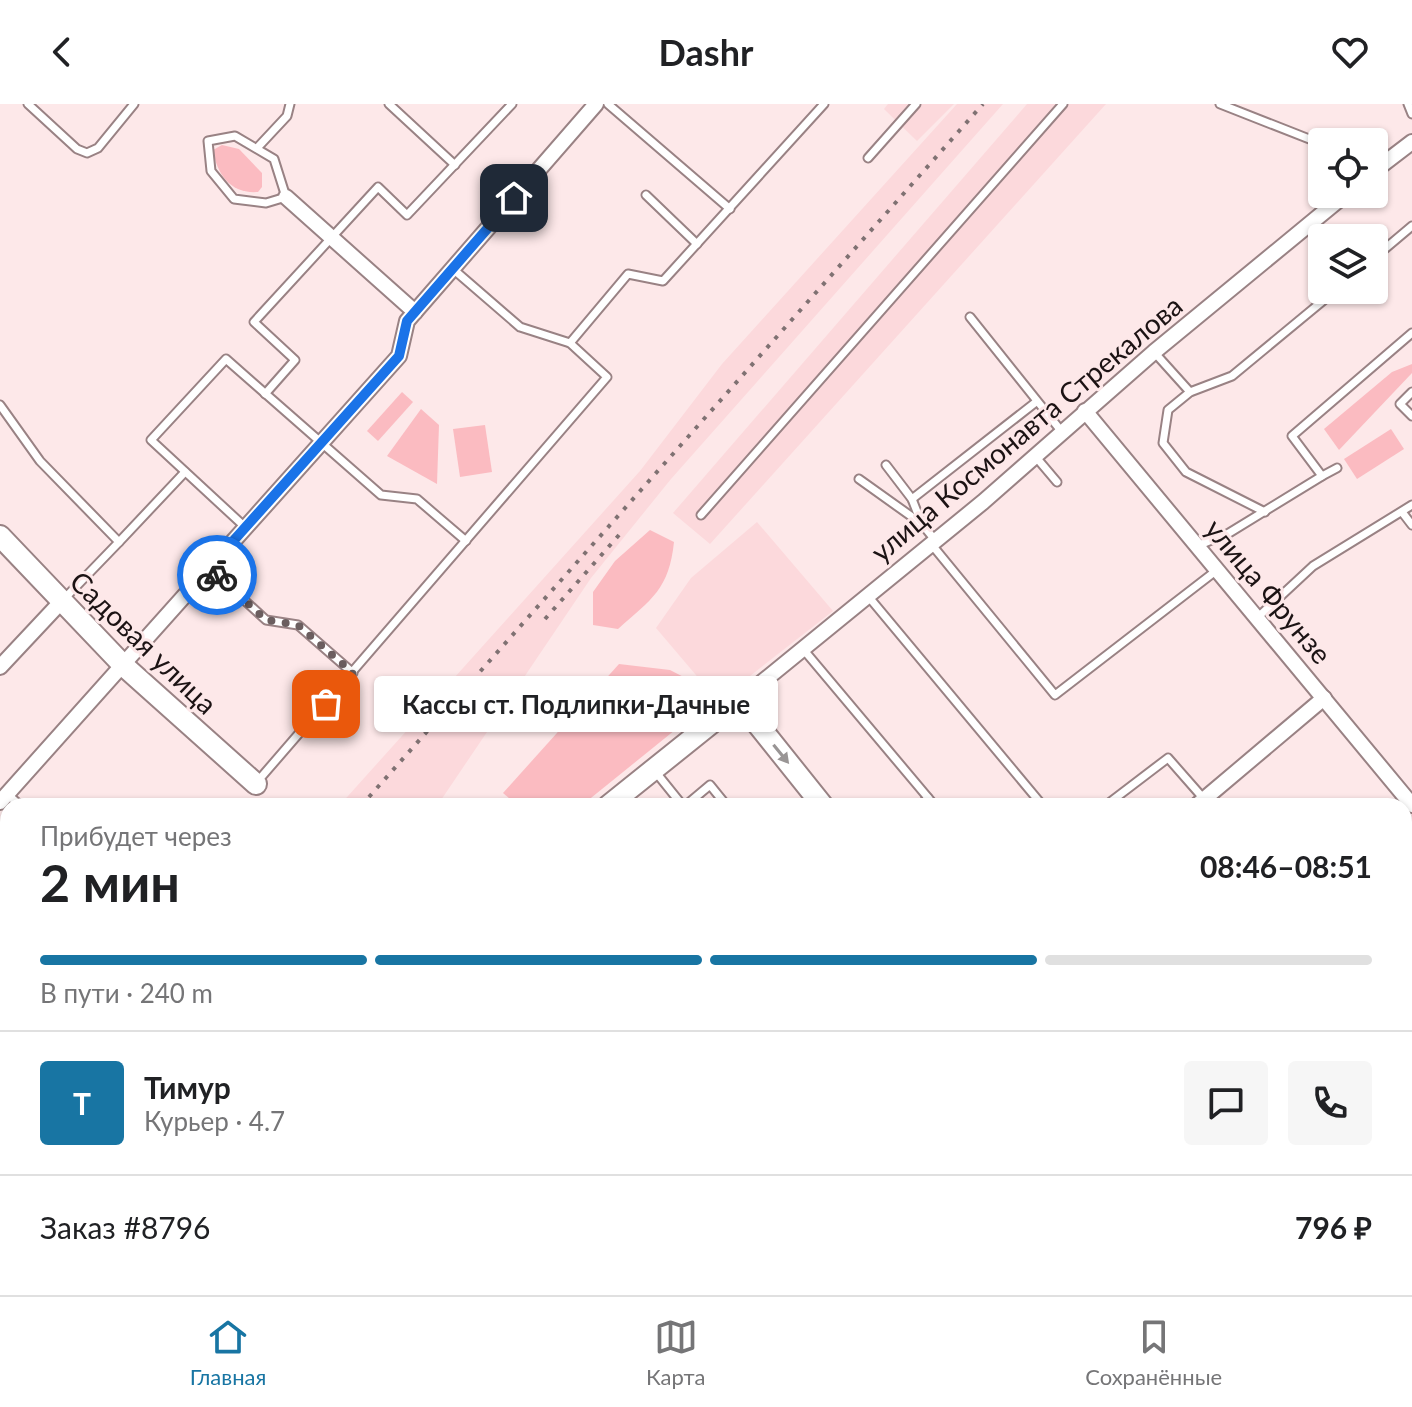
<!DOCTYPE html>
<html lang="ru">
<head>
<meta charset="utf-8">
<style>
  :root { --surface:#fff; --page:#f6f6f6; --text:#202124; --muted:#757577; --line:#e0e0e0; --accent:#1875a3 }
  body { margin:0; font-family:Lato,sans-serif; background:var(--page); color:var(--text); height:100vh; display:flex; flex-direction:column; font-size:30px; white-space:nowrap }
  * { box-sizing:border-box; margin:0 }
  p { font-size:26px; color:var(--muted) }
  .icon { flex:none; width:44px; height:44px; fill:none; stroke:currentColor; stroke-width:2; stroke-linecap:round; stroke-linejoin:round }
  .map { position:relative; flex:1; overflow:hidden }
  .side { position:absolute; left:0px; top:694px; width:1412px; height:498px; display:flex; flex-direction:column; background:var(--surface); border-radius:24px 24px 0 0; box-shadow:0 2px 6px #0004 }
  .side>* { flex:none }
  .tools { position:absolute; left:1308px; top:24px; display:grid; gap:16px }
  .tools a { display:grid; place-items:center; width:80px; height:80px; border-radius:8px; background:var(--surface); box-shadow:0 2px 6px #0004; font-size:40px }
  .pin { position:absolute; display:grid; place-items:center; width:68px; height:68px; color:#fff; margin:-34px; border-radius:16px; box-shadow:0 4px 12px #0006 }
  .courier { position:absolute; display:grid; place-items:center; width:80px; height:80px; margin:-40px; border:6px solid #1a73e8; border-radius:50%; background:#fff; color:#222; box-shadow:0 2px 10px #0007 }
  .bubble { position:absolute; height:56px; border-radius:8px; background:var(--surface); box-shadow:0 2px 6px #0004; font-size:26px; font-weight:700; line-height:56px; text-align:center }
  .overview em { font-style:normal; font-weight:700 }
  .overview div { display:flex; flex-direction:column-reverse }
  .overview { display:flex; align-items:center; justify-content:space-between; height:136px; padding:0 40px }
  h1 { font-size:52px; font-weight:700; line-height:60px }
  .bar { display:grid; grid-template-columns:repeat(4,1fr); gap:12px 8px; align-content:center; height:96px; padding:0 40px }
  .bar i { height:10px; border-radius:6px; background:var(--line) }
  .bar .current { background:var(--accent) }
  .bar p { grid-column:span 4 }
  .line { display:flex; align-items:center; gap:20px; padding:0 40px; border-top:2px solid var(--line) }
  .line div { flex:1 }
  .round { display:grid; place-items:center; flex:none; width:84px; height:84px; border-radius:8px; background:var(--page) }
  header { display:flex; justify-content:space-between; align-items:center; height:104px; padding:0 40px; background:var(--surface); font-size:36px; font-weight:700 }
  .dock { display:flex; justify-content:space-around; align-items:center; height:112px; border-top:2px solid var(--line); background:var(--surface); font-size:22px; color:var(--muted) }
  .dock a { display:grid; justify-items:center; gap:4px }
  .dock .current { color:var(--accent) }
  .map>svg:first-child { display:block }
  .built { fill:#fcd9dc }
  .green { fill:#fbbbc1 }
  .lines { fill:none; stroke-linecap:round; stroke-linejoin:round }
  .lane-casing { stroke:#998284; stroke-width:11 }
  .street-casing { stroke:#998284; stroke-width:18 }
  .secondary-casing { stroke:#998284; stroke-width:24 }
  .lane { stroke:#fff; stroke-width:7 }
  .street { stroke:#fff; stroke-width:14 }
  .secondary { stroke:#fff; stroke-width:20 }
  .rail { stroke:#7f7172; stroke-width:4; stroke-dasharray:4 8; stroke-linecap:butt }
  .oneway { fill:#999595 }
  .done { stroke:#6b5e5f; stroke-width:8; stroke-dasharray:0 14.4 }
  .route { stroke:#1a73e8; stroke-width:10 }
  .labels { text-anchor:middle; dominant-baseline:central; stroke-width:6; stroke-linejoin:round; paint-order:stroke }
  .street-label { font-size:28px; fill:#1c1314; stroke:#fde8e9 }
</style>
</head>
<body>
<header><svg class="icon" aria-label="back" viewBox="0 0 24 24"><path d="M15 5l-7 7 7 7"/></svg>Dashr<svg class="icon" aria-label="heart" viewBox="0 0 24 24"><path d="M12 20l-8-8c-3-5 5-10 8-4 3-6 11-1 8 4z"/></svg></header>
<div class="map">
<svg width="1412" height="1191" viewBox="0 0 1412 1191">
  <rect width="100%" height="100%" fill="#fde8e9"/>
  <g class="built">
    <path d="M888,0h66l-37,37 -33,-32z"/>
    <path d="M957,0h46l-332,375 -80,99 -154,228h-98l301,-335 82,-107z"/>
    <path d="M1027,0h79l-396,440 -37,-31z"/>
    <path d="M757,418l76,89 -115,90 -62,-73 35,-50z"/>
    <path d="M8,1076v108l-8,7v-106z"/>
    <path d="M884,1184h208l6,7h-208z"/>
  </g>
  <g class="green">
    <path d="M222,41l17,4 23,24v14l-4,5c-27,2 -41,-17 -45,-42z"/>
    <path d="M1412,260v9l-73,77 -15,-21 68,-57z"/>
    <path d="M402,288l11,10 -35,39 -11,-10z"/>
    <path d="M421,305l18,16 -2,59 -50,-28z"/>
    <path d="M485,321l7,47 -32,5 -7,-48z"/>
    <path d="M1391,325l13,20 -47,30 -13,-20z"/>
    <path d="M650,426l24,12c-5,47 -22,57 -56,87l-25,-4v-33l22,-31z"/>
    <path d="M619,560l51,6 31,16v23l-120,97h-63l-15,-13z"/>
  </g>
  <g class="lines">
    <g class="lane-casing">
      <g id="lane">
        <path d="M28,0l49,45 10,4 11,-5 36,-44"/>
        <path d="M389,0l66,61"/>
        <path d="M608,0l122,105"/>
        <path d="M1220,0l102,40"/>
        <path d="M1408,0l4,10"/>
        <path d="M235,32l39,23 12,38 -20,6 -32,-4 -23,-28 -3,-30z"/>
        <path d="M258,43l29,-31 3,-12"/>
        <path d="M868,54l48,-54"/>
        <path d="M646,91l51,49"/>
        <path d="M1374,154l38,-32"/>
        <path d="M453,165l67,58 50,16"/>
        <path d="M970,213l92,115"/>
        <path d="M1154,248l36,40"/>
        <path d="M1412,288l-12,12 12,12"/>
        <path d="M265,290l30,-34 -41,-38 124,-135 29,28 105,-111"/>
        <path d="M0,301l40,56 79,81 -56,58"/>
        <path d="M1035,352l22,26"/>
        <path d="M886,361l26,34 9,23"/>
        <path d="M1322,372l15,-8"/>
        <path d="M859,375l63,45 13,16"/>
        <path d="M912,395l124,-97"/>
        <path d="M1265,408l-79,-40 -23,-29 5,-33 22,-18 42,-16 104,-86"/>
        <path d="M1402,408l10,13"/>
        <path d="M701,411l362,-411"/>
        <path d="M245,423l-94,-87 75,-81 155,136 36,4 49,42"/>
        <path d="M119,438l66,-70"/>
        <path d="M932,441l123,150 162,-125"/>
        <path d="M1197,442l32,-13 93,-57 -30,-40 120,-103"/>
        <path d="M209,464l57,52 32,5 55,48"/>
        <path d="M868,492l175,210"/>
        <path d="M1257,514l56,-52 99,-61"/>
        <path d="M803,545l132,157"/>
        <path d="M654,666l29,36"/>
        <path d="M257,678l350,-405 -37,-34 58,-69 35,7 161,-177"/>
        <path d="M7,690l14,12"/>
        <path d="M685,702l25,-21 17,21"/>
        <path d="M919,702l9,-8"/>
        <path d="M1105,702l63,-48 36,41"/>
        <path d="M0,802l8,-9"/>
        <path d="M0,844l6,5"/>
        <path d="M0,906l8,7"/>
        <path d="M1404,952l8,-6"/>
        <path d="M1404,975l8,9"/>
        <path d="M262,1184l1,7"/>
        <path d="M431,1184l5,7"/>
        <path d="M519,1184l6,7"/>
        <path d="M710,1184l6,7"/>
        <path d="M762,1191l8,-7"/>
      </g>
    </g>
    <g class="street-casing">
      <g id="street">
        <path d="M1374,67l38,-29"/>
        <path d="M286,93l129,115"/>
        <path d="M1085,307l327,394"/>
        <path d="M0,563l60,-64"/>
        <path d="M739,597l244,-199 171,-150 192,-158"/>
        <path d="M0,698l399,-446 8,-35 189,-217"/>
        <path d="M1196,702l128,-108"/>
        <path d="M295,1191l35,-5"/>
      </g>
    </g>
    <g class="secondary-casing">
      <g id="secondary">
        <path d="M0,432l124,130 132,118"/>
        <path d="M608,702l131,-105 84,105"/>
        <path d="M330,1184l1,7"/>
        <path d="M611,1184l6,7"/>
        <path d="M1213,1184l6,7"/>
      </g>
    </g>
    <use href="#lane" class="lane"/>
    <use href="#street" class="street"/>
    <use href="#secondary" class="secondary"/>
    <g class="rail">
      <path d="M545,515l74,-84"/>
      <path d="M361,702l622,-702"/>
      <path d="M0,1107l8,-9"/>
      <path d="M0,1126l8,-9"/>
      <path d="M0,1183l8,-8"/>
    </g>
  </g>
  <defs><path id="oneway-solid" d="M-6-.8H1V-3.2L6.5 0L1 3.2V.8H-6Z" transform="scale(2)"/></defs>
  <use class="oneway" href="#oneway-solid" transform="translate(781 650) rotate(51)"/>
  <g class="lines">
    <path class="done" d="M217,471l49,45 32,5 55,48 -27,31"/>
    <path class="route" d="M217,471l-8,-7 190,-212 8,-35 107,-123"/>
  </g>
  <g class="labels">
    <g class="street-label">
      <text transform="translate(1026 324) rotate(-40)">улица Космонавта Стрекалова</text>
      <text transform="translate(1269 487) rotate(50)">улица Фрунзе</text>
      <text transform="translate(144 538) rotate(44)">Садовая улица</text>
    </g>
  </g>
</svg>
<div class="tools">
<a><svg class="icon" aria-label="locate" viewBox="0 0 24 24"><circle cx="12" cy="12" r="6"/><path d="M12 2v4M12 18v4M2 12h4M18 12h4"/></svg></a>
<a><svg class="icon" aria-label="layers" viewBox="0 0 24 24"><path d="M12 4l9 5-9 5-9-5zM3 14l9 5 9-5"/></svg></a>
</div>
<div class="pin" style="left:326px;top:600px;background:#ea580c"><svg class="icon" aria-label="bag" viewBox="0 0 24 24"><path d="M5 8h14l-1 12H6zM9 8a3 3 0 0 1 6 0"/></svg></div>
<div class="pin" style="left:514px;top:94px;background:#1f2937"><svg class="icon" aria-label="home" viewBox="0 0 24 24"><path d="M3 11l9-7 9 7M6 9v11h12V9"/></svg></div>
<div class="courier" style="left:217px;top:471px"><svg class="icon" aria-label="bike" viewBox="0 0 24 24"><circle cx="6" cy="16" r="4"/><circle cx="18" cy="16" r="4"/><path d="M6 16l4-8h5l3 8M10 8l3 8H6M13 5h3"/></svg></div>
<div class="bubble" style="left:374px;top:572px;width:404px">Кассы ст. Подлипки-Дачные</div>
<section class="side">
<div class="overview"><div><h1>2 мин</h1><p>Прибудет через</p></div><em>08:46–08:51</em></div>
<div class="bar"><i class="current"></i><i class="current"></i><i class="current"></i><i></i><p>В пути · 240 m</p></div>
<div class="line" style="height:144px"><b class="round" style="background:var(--accent);color:#fff">Т</b><div><b>Тимур</b><p>Курьер · 4.7</p></div><a class="round"><svg class="icon" aria-label="chat" viewBox="0 0 24 24"><path d="M4 5h16v11H9l-5 4z"/></svg></a><a class="round"><svg class="icon" aria-label="phone" viewBox="0 0 24 24"><path d="M5 4h4l2 5-3 2q2 4 5 5l2-3 5 2v4C11 20 4 13 5 4z"/></svg></a></div>
<div class="line" style="height:104px"><div>Заказ #8796</div><b>796 ₽</b></div>
</section>
</div>
<nav class="dock">
<a class="current"><svg class="icon" aria-label="home" viewBox="0 0 24 24"><path d="M3 11l9-7 9 7M6 9v11h12V9"/></svg>Главная</a>
<a><svg class="icon" aria-label="map" viewBox="0 0 24 24"><path d="M3 6l6-2 6 2 6-2v14l-6 2-6-2-6 2zM9 4v14M15 6v14"/></svg>Карта</a>
<a><svg class="icon" aria-label="saved" viewBox="0 0 24 24"><path d="M7 4h10v16l-5-4-5 4z"/></svg>Сохранённые</a>
</nav>
</body>
</html>
